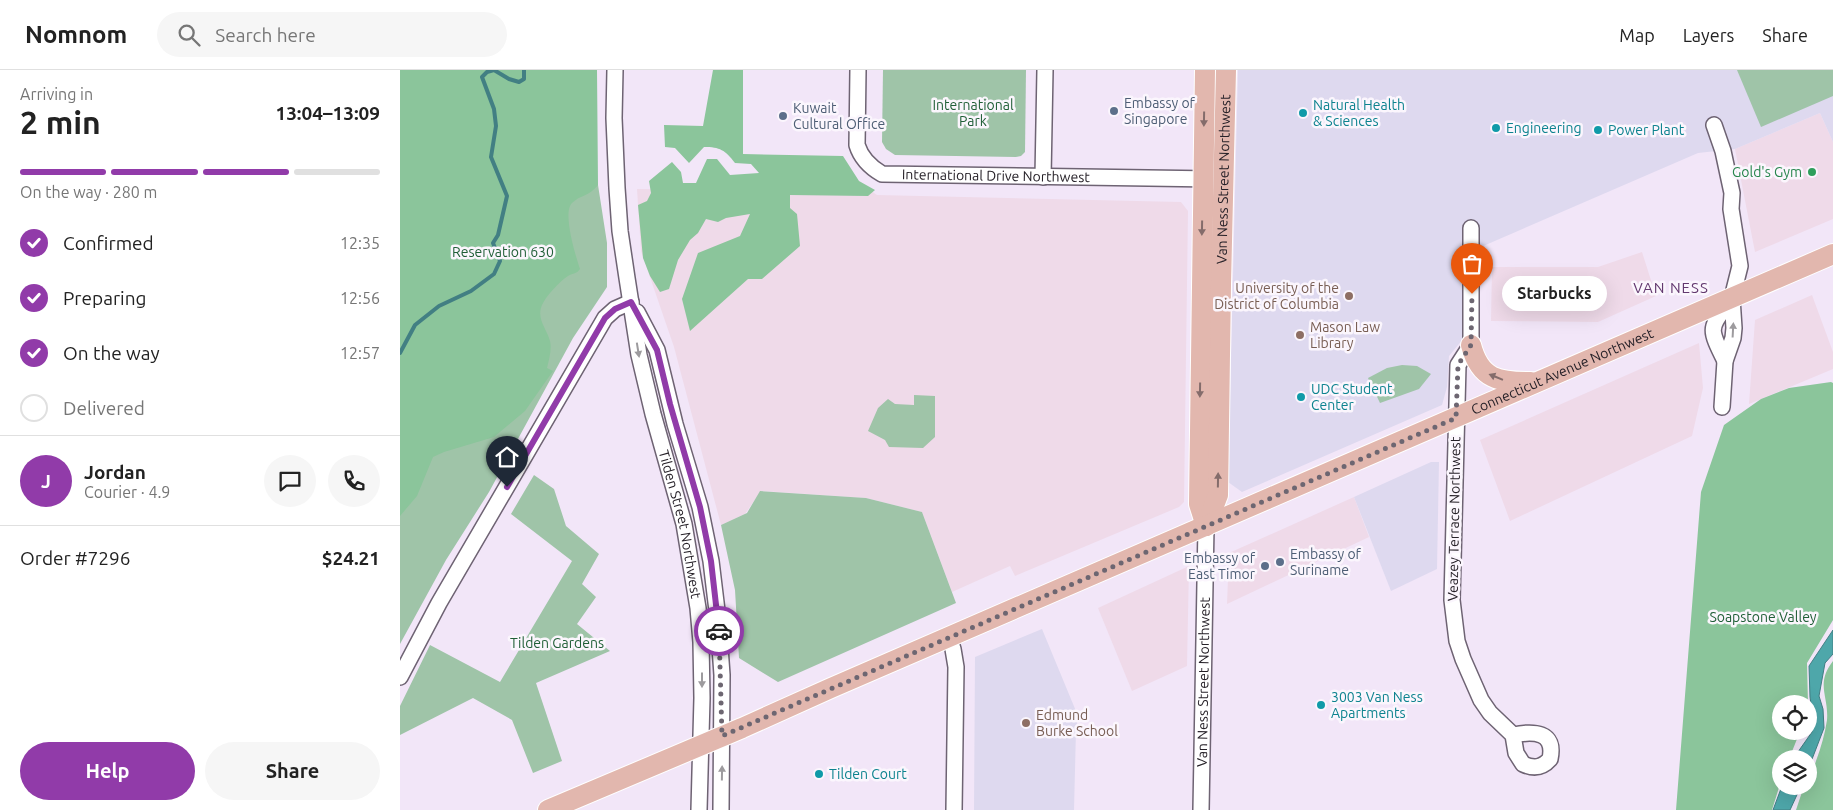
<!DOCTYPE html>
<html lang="en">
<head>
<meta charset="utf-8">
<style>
  :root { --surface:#fff; --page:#f6f6f6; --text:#222; --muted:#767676; --line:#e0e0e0; --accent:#913ba9 }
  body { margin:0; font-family:Ubuntu,sans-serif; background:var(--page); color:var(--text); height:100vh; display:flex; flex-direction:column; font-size:19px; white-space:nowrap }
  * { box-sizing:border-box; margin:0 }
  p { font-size:16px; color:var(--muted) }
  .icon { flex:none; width:28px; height:28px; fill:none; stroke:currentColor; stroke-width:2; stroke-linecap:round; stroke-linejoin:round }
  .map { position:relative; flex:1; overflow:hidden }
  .sheet { display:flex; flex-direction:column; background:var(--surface); width:400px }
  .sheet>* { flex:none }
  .fabs { position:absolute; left:1372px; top:625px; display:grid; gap:10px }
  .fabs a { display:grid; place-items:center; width:45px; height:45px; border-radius:50%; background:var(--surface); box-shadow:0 5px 20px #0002; font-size:25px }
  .pin { position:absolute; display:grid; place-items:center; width:42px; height:42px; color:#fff; margin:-51px -21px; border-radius:50% 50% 50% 0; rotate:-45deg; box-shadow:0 0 5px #0007 }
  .pin .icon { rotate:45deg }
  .courier { position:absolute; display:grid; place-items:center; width:50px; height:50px; margin:-25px; border:4px solid #913ba9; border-radius:50%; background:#fff; color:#222; box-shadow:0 1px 6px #0007 }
  .bubble { position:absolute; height:35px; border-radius:18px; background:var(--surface); box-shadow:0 5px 20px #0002; font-size:16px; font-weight:700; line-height:35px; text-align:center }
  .summary em { font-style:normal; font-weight:700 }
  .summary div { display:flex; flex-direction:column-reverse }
  .summary { display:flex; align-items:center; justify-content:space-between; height:85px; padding:0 20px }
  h1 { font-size:32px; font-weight:700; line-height:38px }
  .bar { display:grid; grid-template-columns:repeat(4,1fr); gap:8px 5px; align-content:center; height:60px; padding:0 20px }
  .bar i { height:6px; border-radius:4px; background:var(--line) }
  .bar .active { background:var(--accent) }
  .bar p { grid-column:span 4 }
  .line { display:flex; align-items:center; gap:12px; padding:0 20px; border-top:1px solid var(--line) }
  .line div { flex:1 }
  .round { display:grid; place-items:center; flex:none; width:52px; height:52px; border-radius:26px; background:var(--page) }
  ol { padding:0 20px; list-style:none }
  li { display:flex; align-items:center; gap:15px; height:55px }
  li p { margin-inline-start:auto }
  li .icon { padding:5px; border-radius:50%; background:var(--accent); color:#fff; stroke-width:4 }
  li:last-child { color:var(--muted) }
  li i { width:28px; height:28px; border:2px solid var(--line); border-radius:50% }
  .button { display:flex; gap:10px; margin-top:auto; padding:10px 20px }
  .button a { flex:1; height:58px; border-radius:30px; background:var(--accent); color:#fff; font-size:20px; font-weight:700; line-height:58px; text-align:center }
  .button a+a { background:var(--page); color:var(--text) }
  header { display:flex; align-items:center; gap:30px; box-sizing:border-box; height:70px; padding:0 25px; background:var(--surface); border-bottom:1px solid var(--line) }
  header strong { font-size:24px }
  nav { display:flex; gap:28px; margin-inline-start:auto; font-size:18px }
  .search { width:350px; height:45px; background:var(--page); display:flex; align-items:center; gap:12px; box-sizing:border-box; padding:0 18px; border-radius:28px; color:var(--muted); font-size:19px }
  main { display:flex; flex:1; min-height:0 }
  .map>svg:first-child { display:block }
  .commercial { fill:#efdae9 }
  .education { fill:#ded9ef }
  .green { fill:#9fc4a8 }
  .forest { fill:#8bc59b }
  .water { fill:#4ea7aa; stroke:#427f83 }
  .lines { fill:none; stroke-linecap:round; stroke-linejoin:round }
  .stream { stroke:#427f83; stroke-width:4 }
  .minor-casing { stroke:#6e6373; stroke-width:18 }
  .major-casing { stroke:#fff; stroke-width:22 }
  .minor { stroke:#fff; stroke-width:15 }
  .major { stroke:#e2b7ae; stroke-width:20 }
  .oneway { fill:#846c6b }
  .oneway2 { fill:#9d9b9e }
  .done { stroke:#6d6671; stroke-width:5; stroke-dasharray:0 9 }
  .route { stroke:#913ba9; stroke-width:6 }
  .service-dot { fill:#5c6f8a; stroke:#fbf6fd; stroke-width:2 }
  .culture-dot { fill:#0f9aa8; stroke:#fbf6fd; stroke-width:2 }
  .leisure-dot { fill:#2e9e5b; stroke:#fbf6fd; stroke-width:2 }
  .education-dot { fill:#8d6e63; stroke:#fbf6fd; stroke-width:2 }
  .labels { text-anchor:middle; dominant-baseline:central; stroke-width:5; stroke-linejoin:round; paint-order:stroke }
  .service-label { font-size:14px; fill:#4e5e75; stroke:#fbf6fd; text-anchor:start }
  .park-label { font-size:14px; fill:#205f37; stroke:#fbf6fd }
  .culture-label { font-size:14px; fill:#0d838f; stroke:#fbf6fd; text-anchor:start }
  .leisure-label { font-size:14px; fill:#27864d; stroke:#fbf6fd; text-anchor:end }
  .street-label { font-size:14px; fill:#262128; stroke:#fbf6fd }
  .education-label { font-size:14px; fill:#785e54; stroke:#fbf6fd; text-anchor:start }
  .neighbourhood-label { font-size:15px; letter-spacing:1px; fill:#63396f; stroke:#fbf6fd }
</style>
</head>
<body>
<header>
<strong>Nomnom</strong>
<div class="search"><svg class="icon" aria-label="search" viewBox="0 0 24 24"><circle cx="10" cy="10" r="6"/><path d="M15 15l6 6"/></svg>Search here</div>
<nav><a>Map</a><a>Layers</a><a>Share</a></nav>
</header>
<main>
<section class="sheet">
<div class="summary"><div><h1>2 min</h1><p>Arriving in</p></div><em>13:04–13:09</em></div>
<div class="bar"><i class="active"></i><i class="active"></i><i class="active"></i><i></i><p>On the way · 280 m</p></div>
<ol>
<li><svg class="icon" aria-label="check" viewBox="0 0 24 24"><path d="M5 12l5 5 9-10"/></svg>Confirmed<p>12:35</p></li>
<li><svg class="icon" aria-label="check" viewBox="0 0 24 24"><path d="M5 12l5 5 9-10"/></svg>Preparing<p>12:56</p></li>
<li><svg class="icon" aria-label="check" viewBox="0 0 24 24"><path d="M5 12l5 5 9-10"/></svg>On the way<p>12:57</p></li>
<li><i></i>Delivered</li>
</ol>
<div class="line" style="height:90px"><b class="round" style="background:var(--accent);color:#fff">J</b><div><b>Jordan</b><p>Courier · 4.9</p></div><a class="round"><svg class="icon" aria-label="chat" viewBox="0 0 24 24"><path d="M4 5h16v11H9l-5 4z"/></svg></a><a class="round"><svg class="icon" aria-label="phone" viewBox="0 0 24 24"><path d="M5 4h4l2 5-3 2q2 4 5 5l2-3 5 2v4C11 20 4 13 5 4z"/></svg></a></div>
<div class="line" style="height:65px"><div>Order #7296</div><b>$24.21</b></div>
<div class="button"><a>Help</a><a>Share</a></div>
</section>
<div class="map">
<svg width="1433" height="740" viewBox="0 0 1433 740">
  <rect width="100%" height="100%" fill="#f2e6f8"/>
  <g class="commercial">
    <path d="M1420,43l13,29v77l-78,33 -20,-103z"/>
    <path d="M464,116l13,9 304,7 7,9 -4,291 -5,5 -164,69 -5,-10 -58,26 -30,-80 -56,-14 -105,-7 -16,23 -24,11 -47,-178 -33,-96 -4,-62 217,3z"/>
    <path d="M1242,182l14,44 -58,26 -107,-1 1,-54h106z"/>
    <path d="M1412,225l21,57v17l-84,35 6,-84z"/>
    <path d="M1299,273l4,45 -11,48 -182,85 -30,-81z"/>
    <path d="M954,427l15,40 -142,67 2,-51z"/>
    <path d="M789,496l-2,100 -55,25 -34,-83z"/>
  </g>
  <g class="education">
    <path d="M838,0h595v72l-13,-29 -85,36 -37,4 -231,100 -4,86 -14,17 -2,31 -5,18 -200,87 -14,-10z"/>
    <path d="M1031,392h8l-2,107 -46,22 -37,-94z"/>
    <path d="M642,559l36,87 -2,14 -2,80h-100l1,-153z"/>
  </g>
  <g class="green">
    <path d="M0,0l198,115 9,58v44l-34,51 -84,154 -43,68 -46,84z"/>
    <path d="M483,0h143l-1,82 -4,4 -5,1 -121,-2 -9,-6 -4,-7z"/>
    <path d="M1337,0h96v26l-72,31z"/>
    <path d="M1002,295l15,1 14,8 -12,15 -39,14 -12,-25 19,-10z"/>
    <path d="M514,325l21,1v41l-12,11 -34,-1 -4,-7 -17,-9 10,-23 10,-9 7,5 19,1z"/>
    <path d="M134,405l20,14 12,37 33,28 -17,30 14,13 -19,27 33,27 -74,32 26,78 -29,12 -21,-53 -39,-22 -73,37v-29l30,-61 70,37 72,-121 -61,-47z"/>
    <path d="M360,421l106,7 56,14 34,91 -178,79 -39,-24 -4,-68 -14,-65 26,-12z"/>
  </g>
  <g class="forest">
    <path d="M0,0h197l1,115c-8,11 -18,10 -26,18 -10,10 4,54 8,66 -3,5 -7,4 -12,7 -9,6 -22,20 -26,29 -6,14 5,24 8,36 2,8 -1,19 -3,27l6,3 -28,40 -31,26 -50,15 -11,5 -16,39 -17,20z"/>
    <path d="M313,0h30v84l100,2 16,25 16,9 -7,6 -78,-1v13l7,6 3,32 -38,33h-14l-58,52 -8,-32 16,-46 42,-17 10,-22 -24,4 -8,4 -12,-3 -8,14 -8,7 -12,20 -9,29 -9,3 -10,-16 -7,-18 -5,-53 9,-4 4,-8 -2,-12 23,-19 9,10 2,11h13l11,-24h10l13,16 29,-2 -8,-9 -16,-1c-10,-13 -15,-16 -31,-16l-15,16 -14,-15 -10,-1 -1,-22 39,1z"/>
    <path d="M1431,312l2,1v237l-26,43 1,41h-27v27h26l-10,8 -8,20h-8v22l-9,29h-96l25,-318 23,-67 37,-26 28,-11z"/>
    <path d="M1433,591v149h-37l8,-24h5c0,-10 4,-15 7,-25 5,-14 9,-27 11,-41 2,-24 -12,-36 6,-59z"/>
  </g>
  <g class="water">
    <path d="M1433,560v24l-8,9 -6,33 4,13 1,19 -15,39v-8h-16l19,-27v-21l-2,-14 -1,-31z"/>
    <path d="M1382,716h19l-11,24h-17z"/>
  </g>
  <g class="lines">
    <path class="stream" d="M0,283l15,-28 24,-19 32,-15 23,-17 6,-13 -7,-18 5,-8 9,-39 -16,-39 5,-31 -2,-17 -12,-32 5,-5 7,-2 15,9 10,3 5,-3v-9"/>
    <g class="minor-casing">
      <g id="minor">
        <path id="s1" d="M215,0l-1,48 3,70 3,43 7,47 12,77 14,59 31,110 14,84 3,34 1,56 -3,112"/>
        <path id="s2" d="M458,0l-1,75c4,13 13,22 25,29l332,5"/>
        <path d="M1314,55l9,26 9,42 -1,16 9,57 -8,32 2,30 -1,10 -8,23 -3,46"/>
        <path d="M643,107l2,-107"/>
        <path d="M1071,158v117l-13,20 -6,235 5,41 6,18 18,41 9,13 23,22c20,-4 43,-4 37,24 -8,9 -16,10 -27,5l-7,-11 -3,-18"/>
        <path d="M237,242l20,38 18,74 25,83 11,54 7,58 4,56 -1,135"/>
        <path d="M1325,291c-18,-36 -15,-32 7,-63"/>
        <path d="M549,567l4,12 3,18 -2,143"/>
        <path d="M0,607l39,-74 166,-285 10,-9 16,-7"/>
        <path id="s3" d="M801,740l5,-284"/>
      </g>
    </g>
    <g class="major-casing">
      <g id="major">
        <path d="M805,0l-6,434 7,22"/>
        <path d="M1071,275c9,35 28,37 60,37"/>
        <path id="s4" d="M806,456l12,-31 3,-211 5,-214"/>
        <path id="s5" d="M148,740l194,-82 89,-40 1002,-434"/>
      </g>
    </g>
    <use href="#minor" class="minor"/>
    <use href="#major" class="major"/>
  </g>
  <defs><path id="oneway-solid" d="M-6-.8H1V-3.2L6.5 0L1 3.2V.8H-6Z" transform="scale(1.25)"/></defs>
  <g class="oneway">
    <use href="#oneway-solid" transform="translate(804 49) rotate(91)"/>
    <use href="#oneway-solid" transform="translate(802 158) rotate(91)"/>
    <use href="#oneway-solid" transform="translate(1096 307) rotate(-158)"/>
    <use href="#oneway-solid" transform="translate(800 320) rotate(91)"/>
    <use href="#oneway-solid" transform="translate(818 410) rotate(-89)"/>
  </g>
  <g class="oneway2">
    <use href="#oneway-solid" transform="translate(1333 260) rotate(-87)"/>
    <use href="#oneway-solid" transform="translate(238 280) rotate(81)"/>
    <use href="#oneway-solid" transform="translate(302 610) rotate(90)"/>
    <use href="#oneway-solid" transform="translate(322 703) rotate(-89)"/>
  </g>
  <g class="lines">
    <path class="done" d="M319,561l3,105 734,-318 2,-53 13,-20 1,-51"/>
    <path class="route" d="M107,417l98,-169 10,-9 16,-7 26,48 13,54 30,103 11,54 8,70"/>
  </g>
  <g class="service-dot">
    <circle cx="714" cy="41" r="5"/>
    <circle cx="383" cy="46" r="5"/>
    <circle cx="880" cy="492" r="5"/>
    <circle cx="865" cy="496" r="5"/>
  </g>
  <g class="culture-dot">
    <circle cx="903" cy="43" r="5"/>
    <circle cx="1096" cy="58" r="5"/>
    <circle cx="1198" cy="60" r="5"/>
    <circle cx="901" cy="327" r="5"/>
    <circle cx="921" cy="635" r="5"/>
    <circle cx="419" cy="704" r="5"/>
  </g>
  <circle class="leisure-dot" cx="1412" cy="102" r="5"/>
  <g class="education-dot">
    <circle cx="949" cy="226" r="5"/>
    <circle cx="900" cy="265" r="5"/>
    <circle cx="626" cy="653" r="5"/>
  </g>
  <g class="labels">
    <g class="service-label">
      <text x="724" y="33">Embassy of<tspan x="724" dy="16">Singapore</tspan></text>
      <text x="393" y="38">Kuwait<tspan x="393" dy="16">Cultural Office</tspan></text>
      <text x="890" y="484">Embassy of<tspan x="890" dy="16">Suriname</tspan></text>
      <text x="855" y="488" text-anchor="end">Embassy of<tspan x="855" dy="16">East Timor</tspan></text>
    </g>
    <g class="park-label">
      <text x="573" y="35">International<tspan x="573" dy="16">Park</tspan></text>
      <text x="103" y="182">Reservation 630</text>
      <text x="1363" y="547">Soapstone Valley</text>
      <text x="157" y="573">Tilden Gardens</text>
    </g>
    <g class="culture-label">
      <text x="913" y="35">Natural Health<tspan x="913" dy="16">&amp; Sciences</tspan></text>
      <text x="1106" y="58">Engineering</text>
      <text x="1208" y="60">Power Plant</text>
      <text x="911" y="319">UDC Student<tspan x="911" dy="16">Center</tspan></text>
      <text x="931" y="627">3003 Van Ness<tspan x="931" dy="16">Apartments</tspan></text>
      <text x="429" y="704">Tilden Court</text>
    </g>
    <g class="leisure-label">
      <text x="1402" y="102">Gold's Gym</text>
    </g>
    <g class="street-label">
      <text stroke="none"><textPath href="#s2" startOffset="228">International Drive Northwest</textPath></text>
      <text stroke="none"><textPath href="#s4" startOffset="349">Van Ness Street Northwest</textPath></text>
      <text stroke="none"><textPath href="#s5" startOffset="1105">Connecticut Avenue Northwest</textPath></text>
      <text transform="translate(1054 449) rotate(-89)">Veazey Terrace Northwest</text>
      <text stroke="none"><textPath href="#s1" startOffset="461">Tilden Street Northwest</textPath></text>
      <text stroke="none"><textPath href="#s3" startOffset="128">Van Ness Street Northwest</textPath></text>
    </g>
    <g class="education-label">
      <text x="939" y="218" text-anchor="end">University of the<tspan x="939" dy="16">District of Columbia</tspan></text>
      <text x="910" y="257">Mason Law<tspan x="910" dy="16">Library</tspan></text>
      <text x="636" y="645">Edmund<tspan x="636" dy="16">Burke School</tspan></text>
    </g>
    <g class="neighbourhood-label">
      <text x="1271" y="217">VAN NESS</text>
    </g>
  </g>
</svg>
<div class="fabs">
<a><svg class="icon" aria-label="locate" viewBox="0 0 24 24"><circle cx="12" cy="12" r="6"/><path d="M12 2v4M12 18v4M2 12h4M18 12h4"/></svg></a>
<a><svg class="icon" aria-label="layers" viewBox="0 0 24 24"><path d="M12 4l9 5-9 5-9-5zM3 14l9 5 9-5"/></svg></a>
</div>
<div class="pin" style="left:1072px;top:224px;background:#ea580c"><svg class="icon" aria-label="bag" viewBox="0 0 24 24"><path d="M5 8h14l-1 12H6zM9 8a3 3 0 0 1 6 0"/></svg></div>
<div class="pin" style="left:107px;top:417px;background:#1f2937"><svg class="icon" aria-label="home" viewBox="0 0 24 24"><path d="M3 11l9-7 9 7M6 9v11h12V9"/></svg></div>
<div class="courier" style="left:319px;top:561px"><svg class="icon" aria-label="car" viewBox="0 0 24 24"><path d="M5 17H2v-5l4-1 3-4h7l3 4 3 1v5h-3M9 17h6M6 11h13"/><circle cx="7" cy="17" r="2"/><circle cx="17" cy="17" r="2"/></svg></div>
<div class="bubble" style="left:1102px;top:206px;width:105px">Starbucks</div>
</div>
</main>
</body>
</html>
